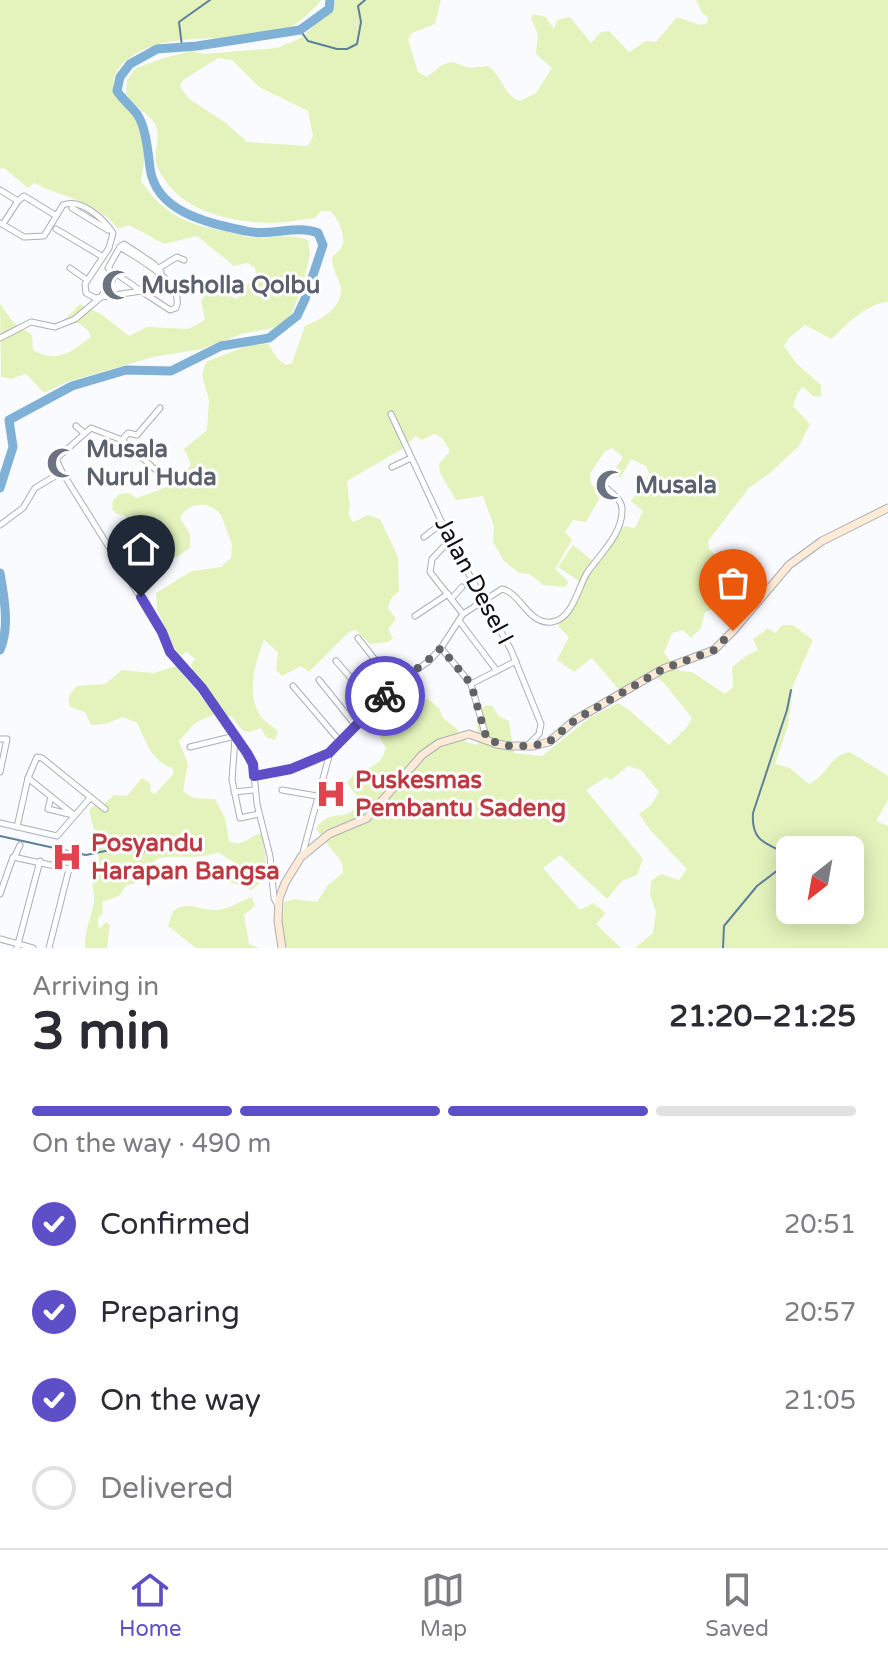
<!DOCTYPE html>
<html lang="en">
<head>
<meta charset="utf-8">
<style>
  :root { --surface:#fff; --page:#f7f7f7; --text:#2b2b33; --muted:#7c7c81; --line:#e1e1e2; --accent:#5e4ec7 }
  body { margin:0; font-family:"Varela Round",sans-serif; background:var(--page); color:var(--text); height:100vh; display:flex; flex-direction:column; font-size:30px; white-space:nowrap }
  * { box-sizing:border-box; margin:0 }
  p { font-size:26px; color:var(--muted) }
  .icon { flex:none; width:44px; height:44px; fill:none; stroke:currentColor; stroke-width:2; stroke-linecap:round; stroke-linejoin:round }
  .map { position:relative; height:948px; overflow:hidden }
  .sheet { display:flex; flex-direction:column; background:var(--surface); flex:1 }
  .sheet>* { flex:none }
  .needle { width:52px; rotate:211deg }
  .buttons { position:absolute; left:776px; top:836px; display:grid; gap:16px }
  .buttons a { display:grid; place-items:center; width:88px; height:88px; border-radius:12px; background:var(--surface); box-shadow:0 4px 20px #0003; font-size:40px }
  .pin { position:absolute; display:grid; place-items:center; width:68px; height:68px; color:#fff; margin:-82px -34px; border-radius:50% 50% 50% 0; rotate:-45deg; box-shadow:0 0 8px #0007 }
  .pin .icon { rotate:45deg }
  .courier { position:absolute; display:grid; place-items:center; width:80px; height:80px; margin:-40px; border:6px solid #5e4ec7; border-radius:50%; background:#fff; color:#222; box-shadow:0 2px 10px #0007 }
  .summary em { font-style:normal; font-weight:800 }
  .summary div { display:flex; flex-direction:column-reverse }
  .summary { display:flex; align-items:center; justify-content:space-between; height:136px; padding:0 32px }
  h1 { font-size:52px; font-weight:800; line-height:60px }
  .bar { display:grid; grid-template-columns:repeat(4,1fr); gap:12px 8px; align-content:center; height:96px; padding:0 32px }
  .bar i { height:10px; border-radius:6px; background:var(--line) }
  .bar .selected { background:var(--accent) }
  .bar p { grid-column:span 4 }
  ol { padding:0 32px; list-style:none }
  li { display:flex; align-items:center; gap:24px; height:88px }
  li p { margin-inline-start:auto }
  li .icon { padding:8px; border-radius:50%; background:var(--accent); color:#fff; stroke-width:4 }
  li:last-child { color:var(--muted) }
  li i { width:44px; height:44px; border:4px solid var(--line); border-radius:50% }
  .tabs { display:flex; justify-content:space-around; align-items:center; height:112px; border-top:2px solid var(--line); background:var(--surface); font-size:22px; color:var(--muted) }
  .tabs a { display:grid; justify-items:center; gap:4px }
  .tabs .selected { color:var(--accent) }
  .map>svg:first-child { display:block }
  .green { fill:#e4f3bc; fill-rule:evenodd }
  .lines { fill:none; stroke-linecap:round; stroke-linejoin:round }
  .stream { stroke:#5e809c; stroke-width:2 }
  .river { stroke:#7fb0d6; stroke-width:9 }
  .minor-casing { stroke:#abaeb7; stroke-width:7 }
  .secondary-casing { stroke:#abaeb7; stroke-width:9 }
  .minor { stroke:#fff; stroke-width:5 }
  .secondary { stroke:#fdebd7; stroke-width:7 }
  .done { stroke:#626366; stroke-width:8; stroke-dasharray:0 14.4 }
  .route { stroke:#5e4ec7; stroke-width:10 }
  .labels { text-anchor:middle; dominant-baseline:central; stroke-width:6; stroke-linejoin:round; paint-order:stroke }
  .worship-label { font-size:24px; font-weight:bold; fill:#5b616d; stroke:#fff; text-anchor:start }
  .street-label { font-size:24px; fill:#101114; stroke:#fff }
  .health-label { font-size:24px; font-weight:bold; fill:#be3a42; stroke:#fff; text-anchor:start }
</style>
</head>
<body>
<div class="map">
<svg width="888" height="948" viewBox="0 0 888 948">
  <rect width="100%" height="100%" fill="#fafbff"/>
  <g class="green">
    <path d="M0,0h322c-9,9 -17,18 -28,25 -44,25 -123,-1 -166,34 -32,27 -4,41 9,62 10,18 8,41 4,60 25,36 46,43 87,51 10,2 21,6 31,6 17,-1 33,-4 49,2l2,14 -8,34 -11,27 -13,12 -37,7 -39,15 -49,8 -86,25 -23,11 -18,-19 -15,5 -10,-2 -1,-73 13,18 19,13 1,15c25,14 38,2 58,-13l-3,-7 -10,-7 -13,2v-6l15,-15 21,10 28,22 18,-9 41,2 17,-9 -4,-19 4,-6 15,-4 17,8 19,-26 -1,-5 -7,-5 -14,3 -37,-30 -33,8 -35,-19 -11,4c-19,-27 -56,-32 -84,-46l-6,5 -24,-20 -4,1z"/>
    <path d="M336,0h105l-6,24 -23,9 -4,6 10,33 9,5 15,-12 10,-3 18,6 18,-2c15,10 14,28 32,35l16,-8 16,-25 -16,-14 2,-19 -7,-17 2,-4 13,3 8,12 3,-9 13,-3 21,26 10,-11 8,-1 20,21 17,-11 10,1 21,-25 23,8 7,-2 1,-6 -6,-4 -6,-13h192v302c-23,2 -40,22 -57,37l-26,-14 -16,13 -5,8 12,17 25,22v12l-8,-1 -10,-9 -5,5 -5,14 17,18 -11,22 -29,27 -21,15 -41,53 1,8 49,43 -24,25 -17,-10 -12,5 -4,16 -10,10 -8,-8 -11,3 -8,20 16,18 12,1 33,22 8,-7 -1,-20 15,-12 11,-5 -5,-11 15,-11 7,5 7,-8h11l20,15 -20,46 -5,40 -13,38 15,4 19,16c17,-7 22,-30 41,-32l38,24v24l-12,21 12,5v122h-253l18,-15 3,-21 -6,-17 1,-14 10,-7 18,6 8,-11 -37,-39 -11,-16 12,-9 8,-13 -18,-22 -13,-4 -17,14 -5,-3 -20,13 57,69 -6,16 -15,6 -15,18 -47,-44 -17,13 37,42 13,-7 13,10 -10,11 25,24h-334l-5,-16 2,-30 10,-3 23,3 11,-17 15,-12 -1,-10 -26,-34c15,-25 37,-1 42,-32l-11,-14c13,-20 31,-8 39,-35 -9,-15 -17,-25 -4,-39l13,7 13,-18 5,3 15,-2 11,9 4,10 13,10 10,14 12,3 -1,-32 9,-8 6,1 7,10 10,5 5,32 28,3 49,-39 27,-14 11,7 40,35 18,-18 5,-9 -28,-35 -14,-10 -30,18 -28,-33 -18,14 -17,-12 12,-23 -11,-11 19,-24 10,-24 22,-28 14,-24 12,2 8,-17 -12,-10 18,-27 -3,-8 -15,-7 -10,18h-4l-3,-6 9,-14 -11,-9 -7,3 -15,23 1,10 10,8 -1,6 -14,24 -13,-2 -8,12 7,8 -17,29 13,12 -2,6 -23,-2 -13,-11 -11,-1 -15,-12 -11,-19 1,-15 -11,-31 -27,4 -16,-27 -1,-9 11,-13 -8,-13 -8,-4 -12,6 -7,-4 -13,13 -55,32 3,26 -2,7 5,8 15,-7 12,4 18,38 1,34 -8,8 -3,9 8,11 -8,10 5,9 -5,4 -18,2 -14,-14 -7,2 -40,40 -8,-6 -19,10 -6,-6 2,-18 -14,-12c-9,23 -19,56 -2,78 4,4 11,9 16,13l-3,9 -9,-3 -5,-9 -11,4 -7,-1 -12,-15 -5,3 -33,-48 -2,-6 4,-6 -8,-7 -7,4 -4,-4 -19,-42 -1,-17 36,-22 29,-4 10,-9 1,-14 -11,-29c-10,-14 -33,-14 -41,3l10,16v14l-27,18 -6,8h-7l-13,-14 -11,-32 4,-6 -6,-7 -7,-1 -5,-5 1,-9 7,-6 9,-1 7,5c23,-8 43,-12 55,-34l-7,-15 23,-19 2,-30 -7,-25 4,-13 43,-17 19,-1 10,15 8,6 6,-2 13,-37c15,-6 36,-17 36,-36 -1,-11 -9,-20 -9,-32 2,-4 7,-6 9,-10 7,-9 -4,-32 -11,-37h-9l-6,7c-14,1 -28,5 -43,5 -44,-1 -96,-12 -115,-57 -5,-14 5,-29 -2,-42 -6,-11 -21,-16 -29,-30l1,-14 9,-12 25,-9 30,-8 12,3 74,-6 22,-9 17,-15zM218,58l14,2 27,27 49,24 5,25 -5,10 -61,-4 -21,-19 -38,-25 -8,-12 3,-6zM790,850h60v60h-60z"/>
    <path d="M573,545l21,17 -14,20 -22,-15z"/>
    <path d="M176,666l39,48 -20,9 -16,18 9,23 -5,27 10,7 22,1 10,19 4,23c13,7 21,-5 32,-8 4,22 12,44 -10,57l-23,-9 -1,-5 8,-13 -17,-11c-19,10 -55,0 -63,9 -3,5 -4,12 -8,18l-21,7 -7,10 -17,6 1,11 -5,5v8l2,2 6,-6 4,3 -3,23h-22c-1,-16 6,-30 9,-46 1,-7 -2,-14 -1,-20 1,-3 5,-9 7,-12l-3,-28 -8,-32 4,-4 11,-2 10,-9 13,1 15,-18 8,5 1,9 4,2 19,-21 -1,-4c-24,-11 -25,-25 -36,-46l-14,-6 -18,7 -14,1 -6,-13 -15,-5c-4,-9 1,-15 7,-21l28,-2 17,-14 32,3z"/>
    <path d="M252,897l3,9 -11,9 5,29 10,4h-63l-28,-22 5,-15c16,-11 27,0 44,-1 13,-1 23,-9 35,-13z"/>
  </g>
  <g class="lines">
    <g class="stream">
      <path d="M300,30l8,11 29,8h10l10,-5 4,-22 -3,-16 7,-6"/>
      <path d="M182,46l-3,-24 31,-22"/>
      <path d="M0,836l86,19 29,-6 24,3 52,-8"/>
      <path d="M723,948l1,-22 33,-40 30,-23 2,-8c-22,-12 -38,-12 -36,-42l34,-103 4,-20"/>
    </g>
    <g class="river">
      <path d="M0,488l13,-41 -4,-27 63,-34 54,-16 45,1 50,-25 48,-8 28,-22 8,-17 18,-54 -5,-12c-21,-9 -49,4 -72,-2 -37,-8 -90,-18 -96,-63 -2,-16 -4,-41 -13,-54 -6,-8 -14,-14 -20,-23l3,-14 10,-13 27,-15 40,-3 103,-16 29,-21 1,-9"/>
      <path d="M0,573c4,23 10,55 0,77"/>
    </g>
    <g class="minor-casing">
      <g id="minor">
        <path d="M0,190l18,11 6,-5 31,19"/>
        <path d="M72,208l36,22"/>
        <path d="M0,223l24,14 20,-1 19,-31c18,-7 40,13 50,28l-4,15 -24,36 1,9 9,5 46,-7 29,19 6,-2c10,-25 -39,-50 -56,-61l-12,21 33,23"/>
        <path d="M3,224l15,-23"/>
        <path d="M56,229l47,28"/>
        <path d="M120,247l4,-3 30,20 7,8"/>
        <path d="M70,268l17,12"/>
        <path d="M159,268l18,-11 7,3"/>
        <path d="M0,338l31,-16 24,5 20,-8 26,-22 15,-23"/>
        <path d="M391,414l59,126 61,110 30,74 -2,10 -12,12"/>
        <path d="M76,426l8,7"/>
        <path d="M122,440l34,30"/>
        <path d="M392,467l19,-9"/>
        <path d="M62,472l-6,-13 35,-31 31,12 6,-7 9,2 23,-27"/>
        <path d="M0,525l23,-17 12,-20 27,-16 100,160 8,20 32,36 51,76 4,40 13,52 4,42 4,8"/>
        <path d="M424,537l18,-14"/>
        <path d="M450,540l-18,19 -2,13 33,42"/>
        <path d="M452,598l10,-11"/>
        <path d="M415,616l33,-22"/>
        <path d="M460,622l37,49"/>
        <path d="M358,638l18,23 1,4 -7,10 17,18"/>
        <path d="M441,648l30,36 16,56"/>
        <path d="M336,661l22,25 12,-11"/>
        <path d="M319,680l37,46"/>
        <path d="M471,684l45,-23"/>
        <path d="M293,686l46,54"/>
        <path d="M235,738l-3,42 8,38 19,-4"/>
        <path d="M0,739h7l-7,33"/>
        <path d="M190,747l45,-11"/>
        <path d="M254,776l48,-11 27,-12"/>
        <path d="M28,778l46,37"/>
        <path d="M282,790l35,6"/>
        <path d="M234,792l20,-2"/>
        <path d="M51,797l-3,12 25,6"/>
        <path d="M0,823l57,13 33,-38"/>
        <path d="M17,827l11,-49 9,-21 5,1 63,51"/>
        <path d="M15,856l5,-11"/>
        <path d="M302,856l29,-107 67,-67 30,-20 13,-14 22,-34 39,-25c19,4 26,36 50,33 21,-3 26,-35 35,-49 13,-19 36,-39 35,-64 0,-10 -12,-17 -19,-24l5,-12"/>
        <path d="M0,894l13,-37 56,12 -20,79"/>
        <path d="M0,939l33,9"/>
        <path d="M17,948l23,-87"/>
      </g>
    </g>
    <g class="secondary-casing">
      <path id="secondary" d="M282,948l-4,-27 1,-22 6,-16 16,-26 28,-23 38,-16 55,-63 17,-12 30,-9 28,10 13,2h23l16,-4 26,-22 88,-51 51,-19 19,-19 56,-66 33,-24 66,-33"/>
    </g>
    <use href="#minor" class="minor"/>
    <use href="#secondary" class="secondary"/>
  </g>
  <g class="lines">
    <path class="done" d="M385,696c17,-19 39,-30 56,-48l30,36 16,56 23,6h23l16,-4 26,-22 88,-51 51,-19 19,-19"/>
    <path class="route" d="M141,597l21,35 8,20 32,36 45,65 6,11 1,12 37,-7 38,-16 56,-57"/>
  </g>
  <defs>
    <g id="mosque-bare" transform="scale(2.4)"><path d="M3.5-4.9A6 6 0 1 0 3.5 4.9A5 5 0 1 1 3.5-4.9Z" fill="#6b7280" stroke="#fff" stroke-width="2.5" paint-order="stroke"/></g>
    <g id="hospital-bare" transform="scale(2.4)"><path d="M-5-5h3v3.5h4V-5h3V5h-3V1.5h-4V5h-3Z" fill="#e0444e" stroke="#fff" stroke-width="2.5" paint-order="stroke"/></g>
  </defs>
  <g fill-rule="evenodd">
    <use href="#mosque-bare" x="117" y="285"/>
    <use href="#mosque-bare" x="62" y="463"/>
    <use href="#mosque-bare" x="611" y="485"/>
    <use href="#hospital-bare" x="331" y="794"/>
    <use href="#hospital-bare" x="67" y="857"/>
  </g>
  <g class="labels">
    <g class="worship-label">
      <text x="141" y="285">Musholla Qolbu</text>
      <text x="86" y="449">Musala<tspan x="86" dy="28">Nurul Huda</tspan></text>
      <text x="635" y="485">Musala</text>
    </g>
    <g class="street-label">
      <text transform="translate(474 581) rotate(62)">Jalan Desel I</text>
    </g>
    <g class="health-label">
      <text x="355" y="780">Puskesmas<tspan x="355" dy="28">Pembantu Sadeng</tspan></text>
      <text x="91" y="843">Posyandu<tspan x="91" dy="28">Harapan Bangsa</tspan></text>
    </g>
  </g>
</svg>
<div class="buttons">
<a><svg class="needle" viewBox="-14 -14 28 28"><path d="M0-13l5 13h-10z" fill="#e53935"/><path d="M0 13l5-13h-10z" fill="#7c7c81"/></svg></a>
</div>
<div class="pin" style="left:733px;top:631px;background:#ea580c"><svg class="icon" aria-label="bag" viewBox="0 0 24 24"><path d="M5 8h14l-1 12H6zM9 8a3 3 0 0 1 6 0"/></svg></div>
<div class="pin" style="left:141px;top:597px;background:#1f2937"><svg class="icon" aria-label="home" viewBox="0 0 24 24"><path d="M3 11l9-7 9 7M6 9v11h12V9"/></svg></div>
<div class="courier" style="left:385px;top:696px"><svg class="icon" aria-label="bike" viewBox="0 0 24 24"><circle cx="6" cy="16" r="4"/><circle cx="18" cy="16" r="4"/><path d="M6 16l4-8h5l3 8M10 8l3 8H6M13 5h3"/></svg></div>
</div>
<section class="sheet">
<div class="summary"><div><h1>3 min</h1><p>Arriving in</p></div><em>21:20–21:25</em></div>
<div class="bar"><i class="selected"></i><i class="selected"></i><i class="selected"></i><i></i><p>On the way · 490 m</p></div>
<ol>
<li><svg class="icon" aria-label="check" viewBox="0 0 24 24"><path d="M5 12l5 5 9-10"/></svg>Confirmed<p>20:51</p></li>
<li><svg class="icon" aria-label="check" viewBox="0 0 24 24"><path d="M5 12l5 5 9-10"/></svg>Preparing<p>20:57</p></li>
<li><svg class="icon" aria-label="check" viewBox="0 0 24 24"><path d="M5 12l5 5 9-10"/></svg>On the way<p>21:05</p></li>
<li><i></i>Delivered</li>
</ol>
</section>
<nav class="tabs">
<a class="selected"><svg class="icon" aria-label="home" viewBox="0 0 24 24"><path d="M3 11l9-7 9 7M6 9v11h12V9"/></svg>Home</a>
<a><svg class="icon" aria-label="map" viewBox="0 0 24 24"><path d="M3 6l6-2 6 2 6-2v14l-6 2-6-2-6 2zM9 4v14M15 6v14"/></svg>Map</a>
<a><svg class="icon" aria-label="saved" viewBox="0 0 24 24"><path d="M7 4h10v16l-5-4-5 4z"/></svg>Saved</a>
</nav>
</body>
</html>
